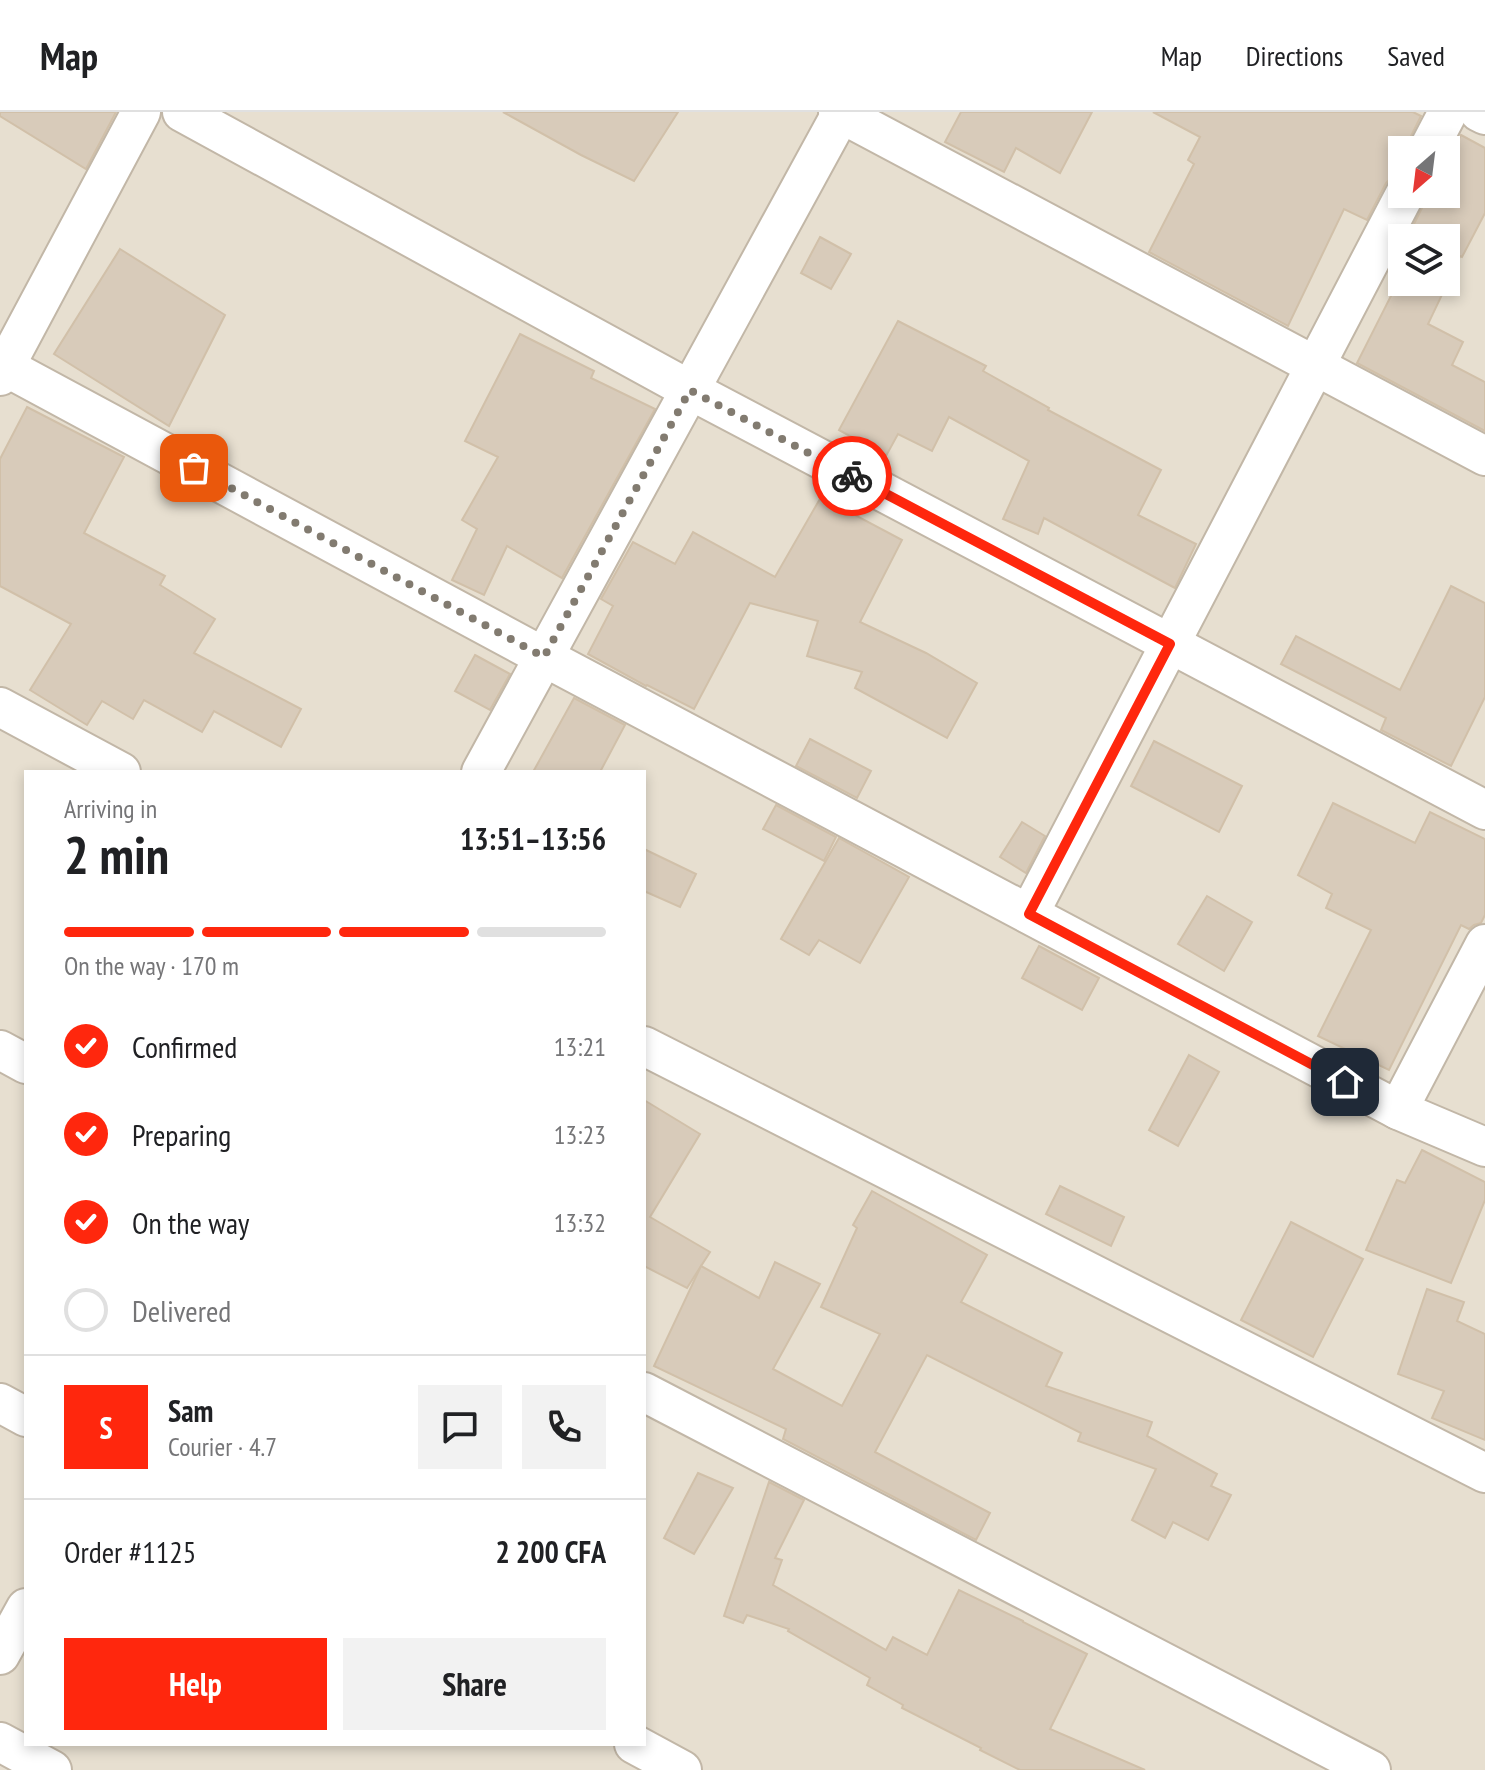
<!DOCTYPE html>
<html lang="en">
<head>
<meta charset="utf-8">
<style>
  :root { --surface:#fff; --page:#f2f2f2; --text:#202124; --muted:#757577; --line:#e0e0e0; --accent:#ff270d }
  body { margin:0; font-family:"PT Sans Narrow",sans-serif; background:var(--page); color:var(--text); height:100vh; display:flex; flex-direction:column; font-size:30px; white-space:nowrap }
  * { box-sizing:border-box; margin:0 }
  p { font-size:26px; color:var(--muted) }
  .icon { flex:none; width:44px; height:44px; fill:none; stroke:currentColor; stroke-width:2; stroke-linecap:round; stroke-linejoin:round }
  .map { position:relative; flex:1; overflow:hidden }
  .details { position:absolute; left:24px; top:658px; width:622px; height:976px; display:flex; flex-direction:column; background:var(--surface); border-radius:0px; box-shadow:0 4px 12px #0003 }
  .details>* { flex:none }
  .needle { width:52px; rotate:208deg }
  .buttons { position:absolute; left:1388px; top:24px; display:grid; gap:16px }
  .buttons a { display:grid; place-items:center; width:72px; height:72px; border-radius:0px; background:var(--surface); box-shadow:0 4px 12px #0003; font-size:40px }
  .pin { position:absolute; display:grid; place-items:center; width:68px; height:68px; color:#fff; margin:-34px; border-radius:16px; box-shadow:0 4px 12px #0006 }
  .courier { position:absolute; display:grid; place-items:center; width:80px; height:80px; margin:-40px; border:6px solid #ff270d; border-radius:50%; background:#fff; color:#222; box-shadow:0 2px 10px #0007 }
  .head em { font-style:normal; font-weight:700 }
  .head div { display:flex; flex-direction:column-reverse }
  .head { display:flex; align-items:center; justify-content:space-between; height:136px; padding:0 40px }
  h1 { font-size:52px; font-weight:700; line-height:60px }
  .bar { display:grid; grid-template-columns:repeat(4,1fr); gap:12px 8px; align-content:center; height:96px; padding:0 40px }
  .bar i { height:10px; border-radius:6px; background:var(--line) }
  .bar .current { background:var(--accent) }
  .bar p { grid-column:span 4 }
  .line { display:flex; align-items:center; gap:20px; padding:0 40px; border-top:2px solid var(--line) }
  .line div { flex:1 }
  .round { display:grid; place-items:center; flex:none; width:84px; height:84px; border-radius:0px; background:var(--page) }
  ol { padding:0 40px; list-style:none }
  li { display:flex; align-items:center; gap:24px; height:88px }
  li p { margin-inline-start:auto }
  li .icon { padding:8px; border-radius:50%; background:var(--accent); color:#fff; stroke-width:4 }
  li:last-child { color:var(--muted) }
  li i { width:44px; height:44px; border:4px solid var(--line); border-radius:50% }
  .primary-button { display:flex; gap:16px; margin-top:auto; padding:16px 40px }
  .primary-button a { flex:1; height:92px; border-radius:0px; background:var(--accent); color:#fff; font-size:32px; font-weight:700; line-height:92px; text-align:center }
  .primary-button a+a { background:var(--page); color:var(--text) }
  header { display:flex; align-items:center; gap:48px; box-sizing:border-box; height:112px; padding:0 40px; background:var(--surface); border-bottom:2px solid var(--line) }
  header strong { font-size:38px }
  nav { display:flex; gap:44px; margin-inline-start:auto; font-size:28px }
  .map>svg:first-child { display:block }
  .residential { fill:#e7dfd0; fill-rule:evenodd }
  .building { fill:#d8cbba; stroke:#d1c0a9; stroke-width:2 }
  .lines { fill:none; stroke-linecap:round; stroke-linejoin:round }
  .minor-casing { stroke:#c2b7a7; stroke-width:42 }
  .minor { stroke:#fff; stroke-width:38 }
  .done { stroke:#827b70; stroke-width:8; stroke-dasharray:0 14.4 }
  .route { stroke:#ff270d; stroke-width:10 }
</style>
</head>
<body>
<header>
<strong>Map</strong>
<nav><a>Map</a><a>Directions</a><a>Saved</a></nav>
</header>
<div class="map">
<svg width="1485" height="1658" viewBox="0 0 1485 1658">
  <rect width="100%" height="100%" fill="#f3ede2"/>
  <path class="residential" d="M0,0h1485v1658h-1485zM1402,38h44v44h-44zM1402,126h44v44h-44zM26,660h618v972h-618z"/>
  <g class="building">
    <path d="M0,0h116l-30,57 -86,-53z"/>
    <path d="M503,0h175l-44,69 -53,-26z"/>
    <path d="M961,0h131l-32,61 -44,-25 -12,24 -59,-30z"/>
    <path d="M1153,0h260l8,4 -12,24 -3,10h-4v23l-9,3 -7,7 -19,37 -23,-11 -56,117 -139,-74 45,-88 -6,-4 12,-23z"/>
    <path d="M1461,23l24,13v65l-23,44 -2,-1 -3,7 -11,-6v-19h-39l17,-34 3,-10h19v-32z"/>
    <path d="M820,125l31,17 -20,35 -30,-16z"/>
    <path d="M120,137l105,66 -56,111 -115,-72z"/>
    <path d="M1398,170h50l-20,42 35,18 -11,23 33,17v49l-128,-68z"/>
    <path d="M898,209l88,45 -3,5 66,37 -1,2 113,60 -23,45 58,29 -21,44 -131,-70 -6,16 -35,-15 26,-58 -80,-44 -17,34 -34,-17 -12,22 -47,-26z"/>
    <path d="M520,222l74,37 -3,7 64,31 -93,169 -55,-32 -23,49 -32,-15 25,-51 -15,-9 36,-63 -33,-16z"/>
    <path d="M27,295l97,50 -40,76 81,43 -5,9 55,34 -21,34 107,56 -20,38 -67,-36 -12,21 -58,-32 -11,19 -31,-18 -15,24 -57,-35 41,-66 -71,-38v-127z"/>
    <path d="M821,385l81,43 -42,82 66,31 51,30 -30,55 -92,-50 7,-16 -55,-16 11,-35 -68,-18 -56,106 -47,-24 -1,1 -58,-32 25,-48 -12,-7 32,-57 42,22 18,-32 82,45z"/>
    <path d="M1451,474l34,17v94l-34,69 -70,-36 5,-12 -105,-54 15,-28 104,54z"/>
    <path d="M475,543l35,19 -20,36 -35,-19z"/>
    <path d="M574,586l51,27 -25,47h-67z"/>
    <path d="M810,627l61,32 -14,27 -61,-32z"/>
    <path d="M1154,629l88,45 -23,46 -88,-46z"/>
    <path d="M1333,691l82,40 15,-31 55,27v76l-4,8 -7,2 -5,4 -8,-4 -72,145 -71,-34 53,-106 -45,-22 6,-14 -34,-19z"/>
    <path d="M776,693l60,32 -12,24 -61,-32z"/>
    <path d="M1022,710l23,14 -19,37 -26,-16z"/>
    <path d="M839,726l70,39 -49,86 -41,-23 -10,15 -28,-16z"/>
    <path d="M644,737l52,25 -16,33 -36,-16z"/>
    <path d="M1207,784l45,26 -28,49 -46,-27z"/>
    <path d="M1039,834l60,32 -17,32 -60,-32z"/>
    <path d="M1189,943l30,17 -41,74 -29,-16z"/>
    <path d="M644,988l56,34 -50,83 60,35 -23,36 -43,-22z"/>
    <path d="M1422,1038l63,32v18l-34,83 -85,-33 31,-70 8,3z"/>
    <path d="M1060,1074l64,31 -13,29 -65,-32z"/>
    <path d="M872,1079l115,64 -26,47 101,51 -16,33 106,36 -5,14 70,38 -6,12 20,9 -23,45 -35,-18 -8,16 -33,-18 24,-51 -78,-28 3,-8 -154,-78 -52,97 115,61 -14,27 -193,-101 3,-10 -132,-63 47,-100 58,32 16,-36 45,22 -47,85 69,37 38,-72 -59,-27 36,-79 -4,-3z"/>
    <path d="M1291,1110l72,37 -50,98 -72,-37z"/>
    <path d="M1427,1177l37,13 -7,19 28,13v106l-53,-22 12,-27 -46,-17z"/>
    <path d="M698,1361l35,15 -39,66 -30,-16z"/>
    <path d="M769,1370l35,18 -29,58 7,2 -9,25 113,65 7,-13 34,18 32,-65 64,31v1l64,32 -37,75 95,41h-125l-40,-20 1,-2 -79,-40 1,-3 -36,-20 3,-7 -82,-47 1,-2 -42,-14 -4,8 -19,-7z"/>
  </g>
  <g class="lines">
    <g class="minor-casing">
      <g id="minor">
        <path d="M182,0l508,278 795,420"/>
        <path d="M838,0l647,344"/>
        <path d="M1479,0l6,3"/>
        <path d="M1428,38l20,-38"/>
        <path d="M0,252l544,293 854,453 87,37"/>
        <path d="M0,264l141,-264"/>
        <path d="M0,595l121,65"/>
        <path d="M481,660l361,-660"/>
        <path d="M1029,802l376,-720"/>
        <path d="M644,934l841,427"/>
        <path d="M0,938l26,14"/>
        <path d="M1398,998l87,-166"/>
        <path d="M644,1280l727,378"/>
        <path d="M0,1291l26,14"/>
        <path d="M0,1543l26,-47"/>
        <path d="M0,1630l52,28"/>
        <path d="M634,1632l48,26"/>
      </g>
    </g>
    <use href="#minor" class="minor"/>
  </g>
  <g class="lines">
    <path class="done" d="M194,356l350,189 146,-267 162,86"/>
    <path class="route" d="M852,364l318,168 -141,270 316,168"/>
  </g>
</svg>
<div class="buttons">
<a><svg class="needle" viewBox="-14 -14 28 28"><path d="M0-13l5 13h-10z" fill="#e53935"/><path d="M0 13l5-13h-10z" fill="#757577"/></svg></a>
<a><svg class="icon" aria-label="layers" viewBox="0 0 24 24"><path d="M12 4l9 5-9 5-9-5zM3 14l9 5 9-5"/></svg></a>
</div>
<div class="pin" style="left:194px;top:356px;background:#ea580c"><svg class="icon" aria-label="bag" viewBox="0 0 24 24"><path d="M5 8h14l-1 12H6zM9 8a3 3 0 0 1 6 0"/></svg></div>
<div class="pin" style="left:1345px;top:970px;background:#1f2937"><svg class="icon" aria-label="home" viewBox="0 0 24 24"><path d="M3 11l9-7 9 7M6 9v11h12V9"/></svg></div>
<div class="courier" style="left:852px;top:364px"><svg class="icon" aria-label="bike" viewBox="0 0 24 24"><circle cx="6" cy="16" r="4"/><circle cx="18" cy="16" r="4"/><path d="M6 16l4-8h5l3 8M10 8l3 8H6M13 5h3"/></svg></div>
<section class="details">
<div class="head"><div><h1>2 min</h1><p>Arriving in</p></div><em>13:51–13:56</em></div>
<div class="bar"><i class="current"></i><i class="current"></i><i class="current"></i><i></i><p>On the way · 170 m</p></div>
<ol>
<li><svg class="icon" aria-label="check" viewBox="0 0 24 24"><path d="M5 12l5 5 9-10"/></svg>Confirmed<p>13:21</p></li>
<li><svg class="icon" aria-label="check" viewBox="0 0 24 24"><path d="M5 12l5 5 9-10"/></svg>Preparing<p>13:23</p></li>
<li><svg class="icon" aria-label="check" viewBox="0 0 24 24"><path d="M5 12l5 5 9-10"/></svg>On the way<p>13:32</p></li>
<li><i></i>Delivered</li>
</ol>
<div class="line" style="height:144px"><b class="round" style="background:var(--accent);color:#fff">S</b><div><b>Sam</b><p>Courier · 4.7</p></div><a class="round"><svg class="icon" aria-label="chat" viewBox="0 0 24 24"><path d="M4 5h16v11H9l-5 4z"/></svg></a><a class="round"><svg class="icon" aria-label="phone" viewBox="0 0 24 24"><path d="M5 4h4l2 5-3 2q2 4 5 5l2-3 5 2v4C11 20 4 13 5 4z"/></svg></a></div>
<div class="line" style="height:104px"><div>Order #1125</div><b>2 200 CFA</b></div>
<div class="primary-button"><a>Help</a><a>Share</a></div>
</section>
</div>
</body>
</html>
